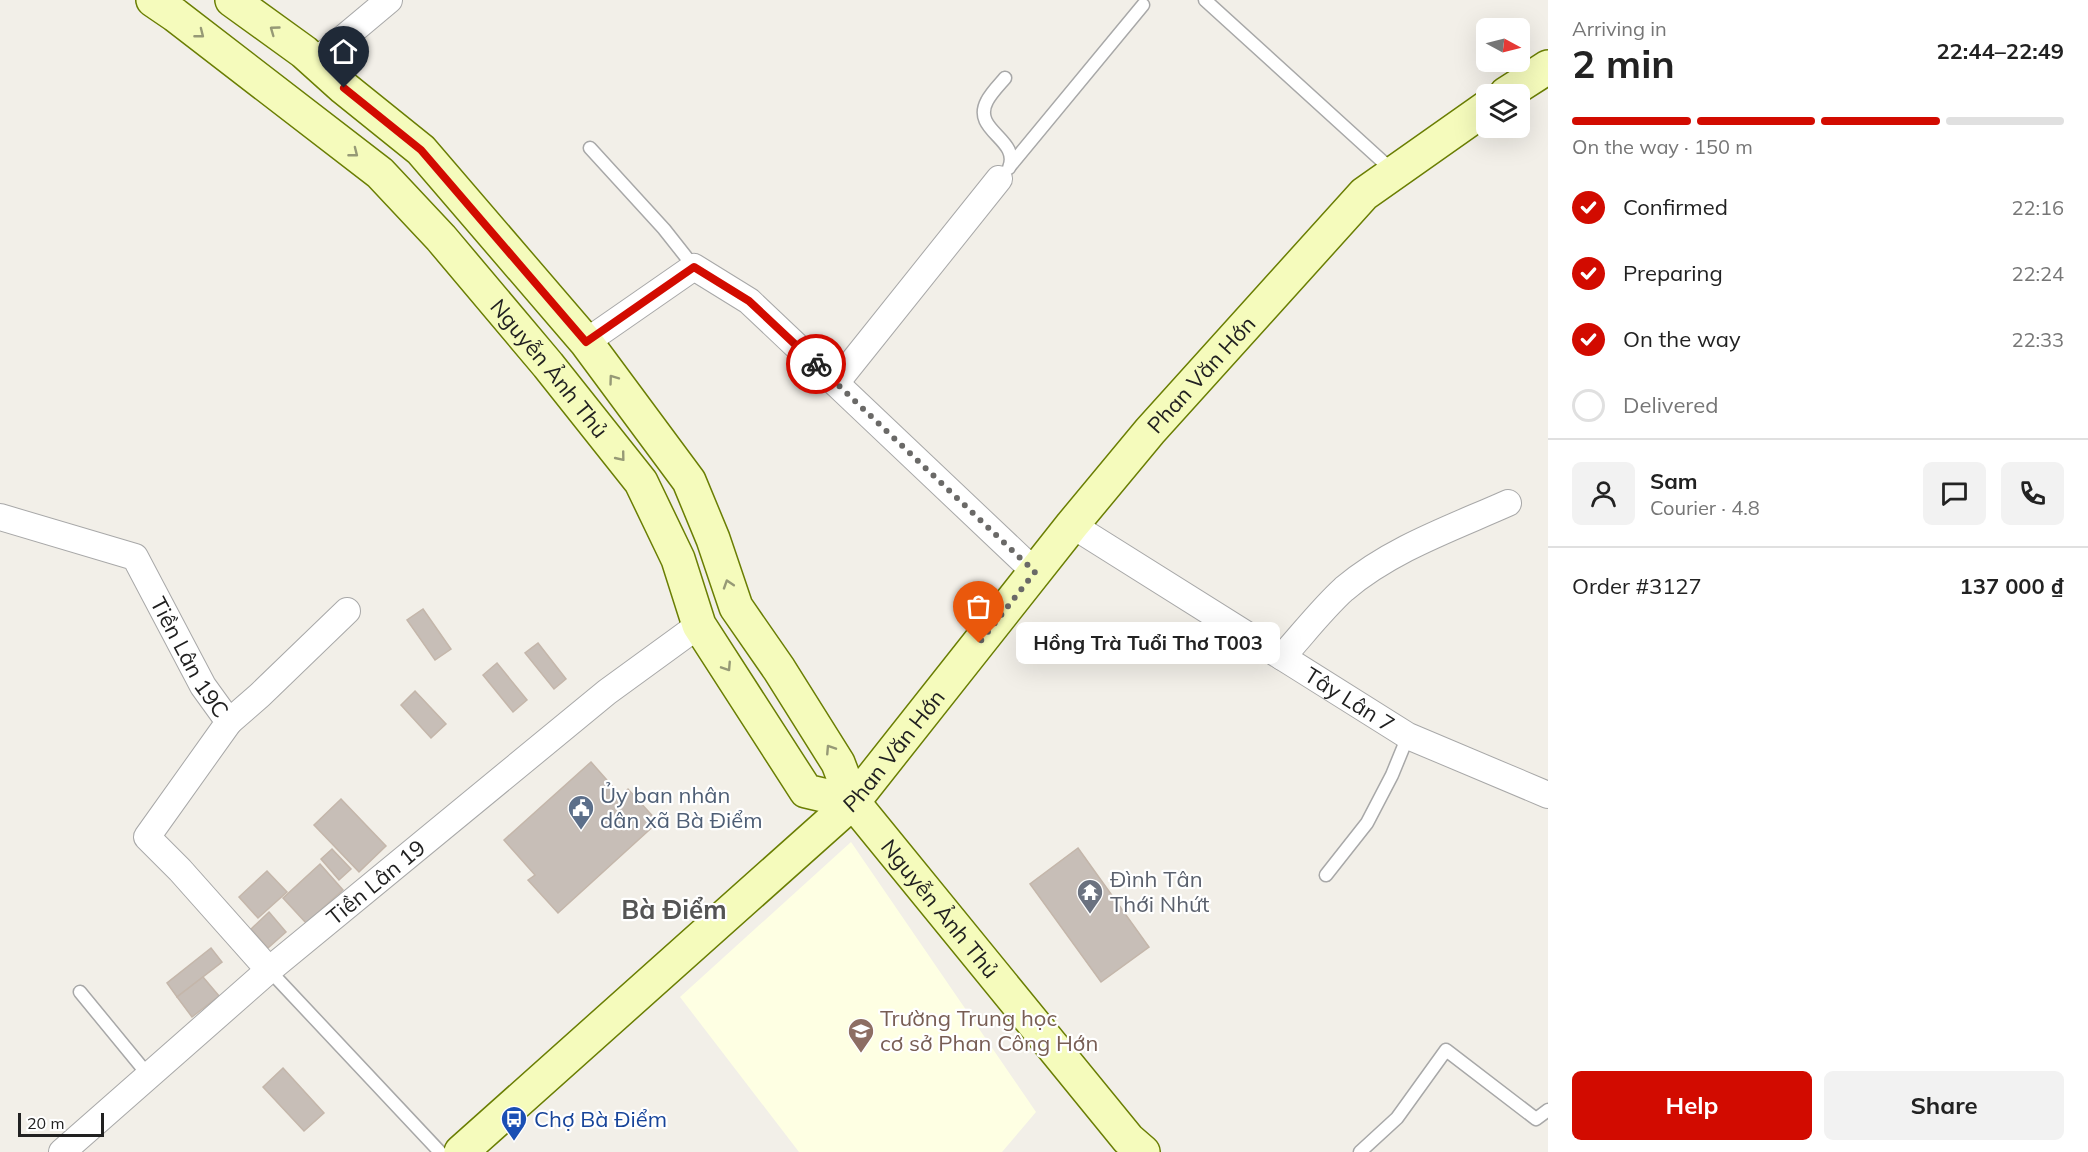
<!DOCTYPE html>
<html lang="en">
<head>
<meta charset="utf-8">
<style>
  :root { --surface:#fff; --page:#f2f2f2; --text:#222; --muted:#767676; --line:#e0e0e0; --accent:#d20b00 }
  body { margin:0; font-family:Mulish,sans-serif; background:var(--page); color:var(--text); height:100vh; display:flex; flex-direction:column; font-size:22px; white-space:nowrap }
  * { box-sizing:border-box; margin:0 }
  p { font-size:20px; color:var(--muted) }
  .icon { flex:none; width:33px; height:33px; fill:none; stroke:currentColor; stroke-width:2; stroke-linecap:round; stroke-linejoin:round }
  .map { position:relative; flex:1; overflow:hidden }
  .sheet { display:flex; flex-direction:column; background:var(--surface); width:540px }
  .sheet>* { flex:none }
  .needle { width:39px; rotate:97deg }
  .controls { position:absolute; left:1476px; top:18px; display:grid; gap:12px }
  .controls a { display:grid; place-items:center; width:54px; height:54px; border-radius:9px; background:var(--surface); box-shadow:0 6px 24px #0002; font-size:30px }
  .scale { position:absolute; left:18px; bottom:15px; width:86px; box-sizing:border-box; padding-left:6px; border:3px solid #212121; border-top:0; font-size:16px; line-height:21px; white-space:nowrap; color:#212121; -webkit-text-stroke:4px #fff; paint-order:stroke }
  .pin { position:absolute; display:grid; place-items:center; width:51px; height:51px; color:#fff; margin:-62px -26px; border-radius:50% 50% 50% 0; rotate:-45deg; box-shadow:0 0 6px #0007 }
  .pin .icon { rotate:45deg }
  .courier { position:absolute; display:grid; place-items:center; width:60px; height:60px; margin:-30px; border:4px solid #d20b00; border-radius:50%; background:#fff; color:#222; box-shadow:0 2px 8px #0007 }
  .bubble { position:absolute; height:42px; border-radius:9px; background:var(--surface); box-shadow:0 6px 24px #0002; font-size:20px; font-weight:700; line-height:42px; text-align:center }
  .headline em { font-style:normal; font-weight:700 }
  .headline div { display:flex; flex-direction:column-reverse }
  .headline { display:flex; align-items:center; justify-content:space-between; height:102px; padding:0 24px }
  h1 { font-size:39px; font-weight:700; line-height:45px }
  .bar { display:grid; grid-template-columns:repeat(4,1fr); gap:9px 6px; align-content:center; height:72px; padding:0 24px }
  .bar i { height:8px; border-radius:4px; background:var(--line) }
  .bar .active { background:var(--accent) }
  .bar p { grid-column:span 4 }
  .line { display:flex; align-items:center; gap:15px; padding:0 24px; border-top:2px solid var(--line) }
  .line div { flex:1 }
  .round { display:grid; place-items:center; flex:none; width:63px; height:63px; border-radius:9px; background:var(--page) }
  ol { padding:0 24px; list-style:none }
  li { display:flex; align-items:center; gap:18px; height:66px }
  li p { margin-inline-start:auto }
  li .icon { padding:6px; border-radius:50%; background:var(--accent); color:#fff; stroke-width:4 }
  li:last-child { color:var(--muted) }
  li i { width:33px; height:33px; border:3px solid var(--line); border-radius:50% }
  .primary-button { display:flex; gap:12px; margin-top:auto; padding:12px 24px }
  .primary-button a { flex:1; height:69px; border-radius:9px; background:var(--accent); color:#fff; font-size:24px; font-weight:700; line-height:69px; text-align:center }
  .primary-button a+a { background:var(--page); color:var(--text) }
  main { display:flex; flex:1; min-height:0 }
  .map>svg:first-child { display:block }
  .education { fill:#feffe3 }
  .building { fill:#c7beb7; stroke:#c4b6aa; stroke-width:1.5 }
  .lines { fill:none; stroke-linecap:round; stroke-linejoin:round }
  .lane-casing { stroke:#a8a8a8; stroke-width:15 }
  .street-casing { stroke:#a8a8a8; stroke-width:28 }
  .secondary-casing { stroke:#6a7e03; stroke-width:36 }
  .lane { stroke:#fff; stroke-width:12 }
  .street { stroke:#fff; stroke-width:26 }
  .secondary { stroke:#f5fbbc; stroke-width:33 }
  .oneway { stroke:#969976 }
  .done { stroke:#6a6967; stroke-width:6; stroke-dasharray:0 10.8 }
  .route { stroke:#d20b00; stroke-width:8 }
  .labels { text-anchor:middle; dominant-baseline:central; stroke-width:4.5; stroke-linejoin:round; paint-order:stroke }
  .street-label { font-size:22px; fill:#212121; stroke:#fff }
  .service-label { font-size:22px; fill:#4e5e75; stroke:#fff; text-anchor:start }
  .worship-label { font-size:22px; fill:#5b616d; stroke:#fff; text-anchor:start }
  .education-label { font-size:22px; fill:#785e54; stroke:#fff; text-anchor:start }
  .transit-label { font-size:22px; fill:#164399; stroke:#fff; text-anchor:start }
  .quarter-label { font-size:26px; font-weight:bold; fill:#545454; stroke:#fff }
</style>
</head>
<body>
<main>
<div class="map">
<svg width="1548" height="1152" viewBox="0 0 1548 1152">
  <rect width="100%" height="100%" fill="#f2efe8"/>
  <path class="education" d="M851,842l185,270 -34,40h-203l-119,-155z"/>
  <g class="building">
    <path d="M423,609l28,40 -16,11 -28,-40z"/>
    <path d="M538,643l28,36 -12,10 -29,-36z"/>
    <path d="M497,663l30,37 -14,12 -30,-37z"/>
    <path d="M415,691l31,33 -15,14 -30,-33z"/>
    <path d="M591,762l30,34 7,-7 30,33 -100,91 -30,-33 7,-5 -31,-35z"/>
    <path d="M341,799l45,47 -27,26 -45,-47z"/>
    <path d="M1078,848l71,99 -48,35 -71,-98z"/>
    <path d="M332,849l19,20 -12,11 -18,-21z"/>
    <path d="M320,864l23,26 -37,33 -23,-25z"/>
    <path d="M267,871l20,21 -29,26 -19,-21z"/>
    <path d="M269,912l17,20 -18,16 -17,-19z"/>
    <path d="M211,948l11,14 -45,35 -10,-14z"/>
    <path d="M203,977l16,19 -27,21 -15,-20z"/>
    <path d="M283,1068l41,45 -20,18 -41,-44z"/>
  </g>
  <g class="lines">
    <g class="lane-casing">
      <g id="lane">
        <path d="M1205,0l188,171"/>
        <path d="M1005,78c-6,7 -14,15 -18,23 -16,30 34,38 22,67"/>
        <path d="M590,148l74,81 30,38"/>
        <path d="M1010,166l133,-161"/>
        <path d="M1326,875l41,-52 25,-48 16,-39"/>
        <path d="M269,970l171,182"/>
        <path d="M80,992l69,84"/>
        <path d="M1360,1152l37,-34 49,-68 90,69 12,-9"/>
      </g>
    </g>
    <g class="street-casing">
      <g id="street">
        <path d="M315,62l74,-62"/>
        <path d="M586,342l108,-75 55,34 286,271"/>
        <path d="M836,383l163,-204"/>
        <path id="s1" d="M0,517l135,40 68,129 26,36 -82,115 33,33 89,100"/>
        <path id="s2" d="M1072,525l336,211 140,59"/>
        <path d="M1282,657c20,-22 40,-48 62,-68 47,-40 108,-61 164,-86"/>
        <path d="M229,722l31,-27 87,-84"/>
        <path id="s3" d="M62,1152l207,-182 338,-278 92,-67"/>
      </g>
    </g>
    <g class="secondary-casing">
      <g id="secondary">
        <path id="s4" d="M153,0l22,15 205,158 61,65 107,127 93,117 37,77 21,66 107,166 47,11"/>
        <path id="s5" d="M232,0l72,52 40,36 77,62 165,192 103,139 24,58 23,68 43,62 59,94 15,39 275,337 15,13"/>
        <path d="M1506,94l42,-27"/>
        <path id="s6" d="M461,1152l392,-350 219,-277 78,-94 214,-237 122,-86"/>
      </g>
    </g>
    <use href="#lane" class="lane"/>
    <use href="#street" class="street"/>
    <use href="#secondary" class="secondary"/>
  </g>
  <defs><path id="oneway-chevron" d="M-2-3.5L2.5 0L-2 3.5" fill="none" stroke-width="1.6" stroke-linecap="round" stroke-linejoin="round" transform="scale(1.5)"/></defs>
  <g class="oneway">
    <use href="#oneway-chevron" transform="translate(274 30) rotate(-144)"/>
    <use href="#oneway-chevron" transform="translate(200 34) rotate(38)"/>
    <use href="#oneway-chevron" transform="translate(354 153) rotate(38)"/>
    <use href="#oneway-chevron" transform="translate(613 379) rotate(-126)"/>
    <use href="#oneway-chevron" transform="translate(621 457) rotate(51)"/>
    <use href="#oneway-chevron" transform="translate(728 584) rotate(-108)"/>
    <use href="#oneway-chevron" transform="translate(727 667) rotate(57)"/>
    <use href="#oneway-chevron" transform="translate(830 749) rotate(-123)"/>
  </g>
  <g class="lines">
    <path class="done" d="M816,364l219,208 -56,71"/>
    <path class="route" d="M344,88l77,62 165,192 108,-75 55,34 67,63"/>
  </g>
  <defs>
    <g id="civic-pin" transform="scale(1.35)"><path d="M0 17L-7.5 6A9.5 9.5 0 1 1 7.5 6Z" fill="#5c6f8a" stroke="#fff"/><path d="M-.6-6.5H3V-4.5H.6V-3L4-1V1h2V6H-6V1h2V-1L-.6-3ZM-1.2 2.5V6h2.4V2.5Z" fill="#fff"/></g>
    <g id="temple-pin" transform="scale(1.35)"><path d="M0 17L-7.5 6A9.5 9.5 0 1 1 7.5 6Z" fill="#6b7280" stroke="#fff"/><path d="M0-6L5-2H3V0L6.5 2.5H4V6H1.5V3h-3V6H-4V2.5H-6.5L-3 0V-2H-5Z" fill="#fff"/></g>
    <g id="school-pin" transform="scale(1.35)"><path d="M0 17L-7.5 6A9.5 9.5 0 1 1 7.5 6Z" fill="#8d6e63" stroke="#fff"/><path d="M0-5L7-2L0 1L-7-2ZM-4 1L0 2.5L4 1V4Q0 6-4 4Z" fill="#fff"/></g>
    <g id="bus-pin" transform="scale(1.35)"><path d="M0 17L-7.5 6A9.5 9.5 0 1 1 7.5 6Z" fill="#1a4fb4" stroke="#fff"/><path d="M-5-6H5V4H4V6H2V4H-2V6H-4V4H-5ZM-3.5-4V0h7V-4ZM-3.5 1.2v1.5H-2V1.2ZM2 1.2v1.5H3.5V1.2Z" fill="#fff"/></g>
  </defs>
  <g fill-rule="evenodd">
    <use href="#civic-pin" x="581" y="808"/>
    <use href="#temple-pin" x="1090" y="892"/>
    <use href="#school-pin" x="861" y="1031"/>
    <use href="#bus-pin" x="514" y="1119"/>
  </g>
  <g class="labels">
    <g class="street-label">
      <text stroke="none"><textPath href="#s4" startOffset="544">Nguyễn Ảnh Thủ</textPath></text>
      <text stroke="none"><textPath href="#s6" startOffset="1077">Phan Văn Hớn</textPath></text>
      <text stroke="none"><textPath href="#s1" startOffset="255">Tiền Lân 19C</textPath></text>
      <text stroke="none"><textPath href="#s2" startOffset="328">Tây Lân 7</textPath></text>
      <text stroke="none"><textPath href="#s6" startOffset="591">Phan Văn Hớn</textPath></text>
      <text stroke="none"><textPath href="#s3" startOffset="414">Tiền Lân 19</textPath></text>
      <text stroke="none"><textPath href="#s5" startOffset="1168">Nguyễn Ảnh Thủ</textPath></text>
    </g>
    <g class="service-label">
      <text x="600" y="795">Ủy ban nhân<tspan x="600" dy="25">dân xã Bà Điểm</tspan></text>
    </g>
    <g class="worship-label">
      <text x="1110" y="879">Đình Tân<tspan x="1110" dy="25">Thới Nhứt</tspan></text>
    </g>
    <g class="education-label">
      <text x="880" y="1018">Trường Trung học<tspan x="880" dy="25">cơ sở Phan Công Hớn</tspan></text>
    </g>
    <g class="transit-label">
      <text x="534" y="1119">Chợ Bà Điểm</text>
    </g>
    <g class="quarter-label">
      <text x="674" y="909">Bà Điểm</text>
    </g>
  </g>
</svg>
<div class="controls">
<a><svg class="needle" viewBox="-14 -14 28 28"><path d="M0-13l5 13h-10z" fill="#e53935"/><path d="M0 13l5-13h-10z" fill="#767676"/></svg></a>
<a><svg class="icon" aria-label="layers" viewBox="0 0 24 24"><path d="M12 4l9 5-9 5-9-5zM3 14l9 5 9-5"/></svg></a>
</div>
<div class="scale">20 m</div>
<div class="pin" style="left:979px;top:643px;background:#ea580c"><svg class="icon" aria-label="bag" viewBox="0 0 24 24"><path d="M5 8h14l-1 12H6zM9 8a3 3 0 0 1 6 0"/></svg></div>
<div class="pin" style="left:344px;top:88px;background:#1f2937"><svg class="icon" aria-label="home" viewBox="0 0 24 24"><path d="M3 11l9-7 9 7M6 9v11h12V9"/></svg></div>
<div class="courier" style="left:816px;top:364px"><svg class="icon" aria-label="bike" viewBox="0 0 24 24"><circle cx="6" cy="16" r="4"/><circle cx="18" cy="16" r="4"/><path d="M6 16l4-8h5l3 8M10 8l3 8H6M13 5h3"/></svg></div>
<div class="bubble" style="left:1016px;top:622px;width:264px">Hồng Trà Tuổi Thơ T003</div>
</div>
<section class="sheet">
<div class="headline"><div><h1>2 min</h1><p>Arriving in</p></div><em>22:44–22:49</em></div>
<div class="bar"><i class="active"></i><i class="active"></i><i class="active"></i><i></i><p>On the way · 150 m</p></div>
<ol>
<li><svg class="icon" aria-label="check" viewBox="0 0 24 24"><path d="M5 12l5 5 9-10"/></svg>Confirmed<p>22:16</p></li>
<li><svg class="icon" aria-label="check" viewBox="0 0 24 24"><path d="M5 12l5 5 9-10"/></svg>Preparing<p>22:24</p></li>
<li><svg class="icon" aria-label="check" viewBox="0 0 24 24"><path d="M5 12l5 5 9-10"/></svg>On the way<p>22:33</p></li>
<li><i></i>Delivered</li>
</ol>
<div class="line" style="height:108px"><a class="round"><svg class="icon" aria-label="person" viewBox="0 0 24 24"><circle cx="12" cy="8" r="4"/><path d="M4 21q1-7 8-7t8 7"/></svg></a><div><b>Sam</b><p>Courier · 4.8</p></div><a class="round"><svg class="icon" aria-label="chat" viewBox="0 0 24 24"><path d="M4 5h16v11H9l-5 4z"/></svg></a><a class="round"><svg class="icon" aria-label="phone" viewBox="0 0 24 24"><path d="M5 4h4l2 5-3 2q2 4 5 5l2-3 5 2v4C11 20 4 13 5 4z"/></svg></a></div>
<div class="line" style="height:78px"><div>Order #3127</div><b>137 000 ₫</b></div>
<div class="primary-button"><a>Help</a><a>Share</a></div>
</section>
</main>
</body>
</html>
